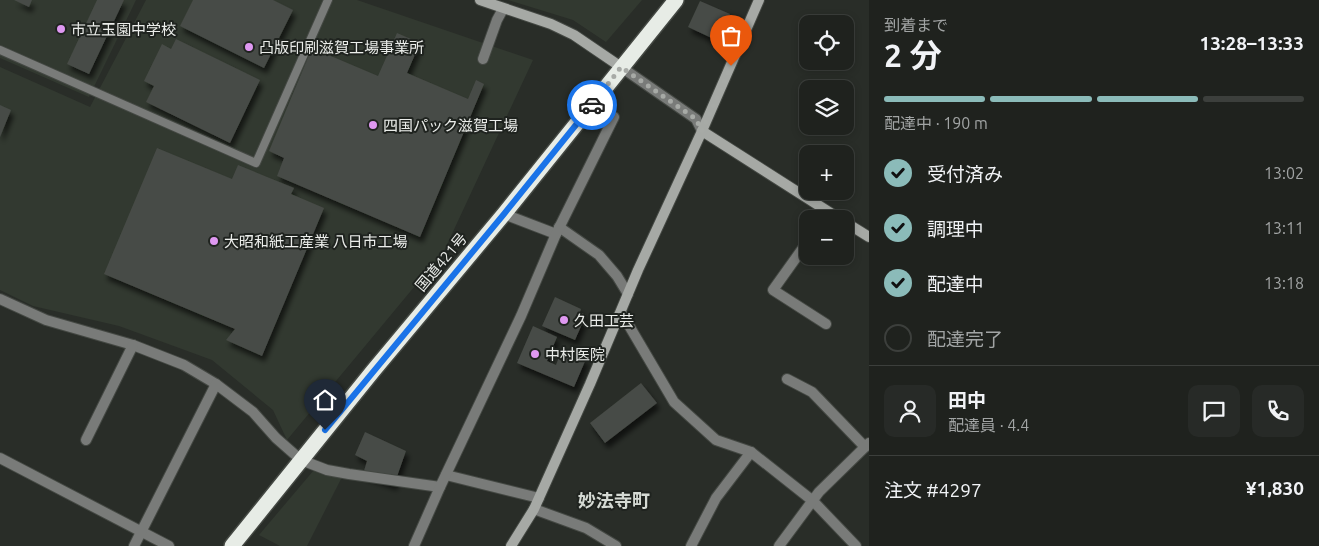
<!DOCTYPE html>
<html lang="ja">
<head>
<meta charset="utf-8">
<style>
  :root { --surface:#1f221e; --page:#272a27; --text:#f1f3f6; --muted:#a1a4a4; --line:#3c3f3c; --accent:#8bbbb9 }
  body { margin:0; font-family:Ubuntu,"Noto Sans JP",sans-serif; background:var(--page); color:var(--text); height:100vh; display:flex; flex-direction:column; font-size:19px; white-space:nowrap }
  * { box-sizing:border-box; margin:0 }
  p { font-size:16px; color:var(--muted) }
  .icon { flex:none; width:28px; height:28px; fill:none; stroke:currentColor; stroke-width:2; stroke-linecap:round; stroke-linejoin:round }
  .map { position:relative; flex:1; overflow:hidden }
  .drawer { display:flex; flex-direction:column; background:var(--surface); width:450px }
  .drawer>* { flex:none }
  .fabs { position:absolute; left:799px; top:15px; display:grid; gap:10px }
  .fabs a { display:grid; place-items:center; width:55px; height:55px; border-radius:10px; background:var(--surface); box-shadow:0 2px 8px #0003,0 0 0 1px var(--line); font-size:25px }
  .pin { position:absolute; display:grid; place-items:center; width:42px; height:42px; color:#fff; margin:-51px -21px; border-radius:50% 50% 50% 0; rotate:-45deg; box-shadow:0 0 5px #0007 }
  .pin .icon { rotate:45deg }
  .courier { position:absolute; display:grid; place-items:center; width:50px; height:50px; margin:-25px; border:4px solid #1a73e8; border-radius:50%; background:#fff; color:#222; box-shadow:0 1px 6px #0007 }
  .headline em { font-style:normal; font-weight:700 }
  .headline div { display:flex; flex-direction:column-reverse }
  .headline { display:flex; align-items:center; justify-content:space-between; height:85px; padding:0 15px }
  h1 { font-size:32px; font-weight:700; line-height:38px }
  .bar { display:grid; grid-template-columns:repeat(4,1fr); gap:8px 5px; align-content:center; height:60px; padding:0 15px }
  .bar i { height:6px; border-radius:4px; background:var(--line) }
  .bar .current { background:var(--accent) }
  .bar p { grid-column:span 4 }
  .line { display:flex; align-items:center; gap:12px; padding:0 15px; border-top:1px solid var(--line) }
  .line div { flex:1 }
  .round { display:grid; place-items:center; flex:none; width:52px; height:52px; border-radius:10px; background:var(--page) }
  ol { padding:0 15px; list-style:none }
  li { display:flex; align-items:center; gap:15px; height:55px }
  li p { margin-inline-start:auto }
  li .icon { padding:5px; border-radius:50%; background:var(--accent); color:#111; stroke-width:4 }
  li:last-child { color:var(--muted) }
  li i { width:28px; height:28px; border:2px solid var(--line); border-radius:50% }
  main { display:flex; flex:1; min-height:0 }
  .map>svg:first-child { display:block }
  .built { fill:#323930 }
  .building { fill:#474b46; filter:url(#shadow) }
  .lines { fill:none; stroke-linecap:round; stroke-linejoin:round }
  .lane-casing { stroke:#444843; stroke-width:10 }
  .street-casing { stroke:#444843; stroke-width:12 }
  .secondary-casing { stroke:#444843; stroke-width:12 }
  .highway-casing { stroke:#444843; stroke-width:18 }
  .lane { stroke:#797b79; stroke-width:8 }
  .street { stroke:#797b79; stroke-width:10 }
  .secondary { stroke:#a6a9a5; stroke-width:10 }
  .highway { stroke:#e7ece6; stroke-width:15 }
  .done { stroke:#a7aaa6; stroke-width:5; stroke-dasharray:0 9 }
  .route { stroke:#1a73e8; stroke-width:6 }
  .poi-dot { fill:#df98f1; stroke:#1f231f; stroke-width:2 }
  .labels { text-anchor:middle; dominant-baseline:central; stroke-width:4; stroke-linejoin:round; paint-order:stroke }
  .poi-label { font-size:15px; fill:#ebedea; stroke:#1f231f; text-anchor:start }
  .street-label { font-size:15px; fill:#ebedea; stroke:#1f231f }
  .quarter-label { font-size:18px; font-weight:bold; fill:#d4d9d3; stroke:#1f231f }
</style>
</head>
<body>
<main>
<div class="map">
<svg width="869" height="546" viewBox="0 0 869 546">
  <defs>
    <filter id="shadow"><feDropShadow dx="3" dy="5.5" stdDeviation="2.5" flood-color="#0009"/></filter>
  </defs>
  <rect width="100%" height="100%" fill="#292d28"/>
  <g class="built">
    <path d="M0,0h136l-47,97 -89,-39z"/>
    <path d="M146,0h211l176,60 -89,191 -157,189 -14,-30 -61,-50 -93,-34 -86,-20 -33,-16v-223l90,40z"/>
    <path d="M508,0h134l-36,42 -33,-22z"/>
    <path d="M314,470l28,7 -35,69h-27l-21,-11z"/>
  </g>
  <g class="building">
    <path d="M14,0h18l-3,7z"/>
    <path d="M97,0h27l-35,74 -22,-10z"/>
    <path d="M193,0h80l20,10 -29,58 -84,-42z"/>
    <path d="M700,1l30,13 -12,27 -30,-14z"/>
    <path d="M397,33l23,10 -13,30 61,26 8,-19 8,4 -64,153 -143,-61 7,-18 -15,-7 43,-103 66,28z"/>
    <path d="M176,39l84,41 -30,63 -84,-41 8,-16 -10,-5 18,-37 9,5z"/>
    <path d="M0,105l11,5 -11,27z"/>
    <path d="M157,148l75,31 6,-14 56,23 -3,6 33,14 -62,148 -36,-16 9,-11 -131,-55z"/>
    <path d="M555,297l26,12 -1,3 6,3 -11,25 -33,-14z"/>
    <path d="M533,326l24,11 -10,24 9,4 6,-16 24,10 -12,28 -57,-24z"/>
    <path d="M641,383l16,20 -52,40 -15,-20z"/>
    <path d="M365,432l41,19 -12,34 -31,-11 4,-13 -12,-6z"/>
  </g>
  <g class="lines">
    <g class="lane-casing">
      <path id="lane" d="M0,50l256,113 72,-163"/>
    </g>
    <g class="street-casing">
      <g id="street">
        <path d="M483,59l14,-39 6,-11"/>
        <path d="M621,67l75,52 6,12"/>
        <path d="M504,214l52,20"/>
        <path d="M559,227l40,28 18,21 11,18"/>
        <path d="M808,241l-35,49 53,34"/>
        <path d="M0,299l46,21 87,25 51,20 32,19 37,28 23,26 25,22 26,10 22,4 91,13"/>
        <path d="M621,312l53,90 42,38 35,12 62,49 43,45"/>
        <path d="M787,379l25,13 53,55"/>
        <path d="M86,440l47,-95"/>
        <path d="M0,458l169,88"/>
        <path d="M446,475l93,23"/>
        <path d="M534,509l52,19 30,18"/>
        <path d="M134,546l82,-162"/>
        <path d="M414,546l26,-59 81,-171 35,-82 58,-117"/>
        <path d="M691,546l25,-48 35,-46"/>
        <path d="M779,546l40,-54 50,-49"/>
      </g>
    </g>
    <g class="secondary-casing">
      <g id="secondary">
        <path d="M480,0l71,24 23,11 47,32"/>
        <path d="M702,131l138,88"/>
        <path d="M845,222l24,15"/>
        <path d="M511,546l23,-37 56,-125 48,-114 64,-139 57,-131"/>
      </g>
    </g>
    <g class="highway-casing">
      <path id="highway" d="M232,546l141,-175 131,-157 172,-214"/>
    </g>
    <use href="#lane" class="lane"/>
    <use href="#street" class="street"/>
    <use href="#secondary" class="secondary"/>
    <use href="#highway" class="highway"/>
  </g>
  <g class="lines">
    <path class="done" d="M592,105l29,-38 75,52 6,12 29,-65"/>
    <path class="route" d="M325,430l179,-216 88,-109"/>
  </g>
  <g class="poi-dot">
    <circle cx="61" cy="29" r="5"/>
    <circle cx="249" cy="47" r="5"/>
    <circle cx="373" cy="125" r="5"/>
    <circle cx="214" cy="241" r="5"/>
    <circle cx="564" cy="320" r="5"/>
    <circle cx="535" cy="354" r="5"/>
  </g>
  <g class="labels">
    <g class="poi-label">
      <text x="71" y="29">市立玉園中学校</text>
      <text x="259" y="47">凸版印刷滋賀工場事業所</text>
      <text x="383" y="125">四国パック滋賀工場</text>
      <text x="224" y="241">大昭和紙工産業 八日市工場</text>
      <text x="574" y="320">久田工芸</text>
      <text x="545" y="354">中村医院</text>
    </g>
    <g class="street-label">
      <text transform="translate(441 262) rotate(-50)">国道421号</text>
    </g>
    <g class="quarter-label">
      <text x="614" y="500">妙法寺町</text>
    </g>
  </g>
</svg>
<div class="fabs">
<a><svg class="icon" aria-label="locate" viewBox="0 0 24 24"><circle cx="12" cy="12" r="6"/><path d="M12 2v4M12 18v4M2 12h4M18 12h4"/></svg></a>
<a><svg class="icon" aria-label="layers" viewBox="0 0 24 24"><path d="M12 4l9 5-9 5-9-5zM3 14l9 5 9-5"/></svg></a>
<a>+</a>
<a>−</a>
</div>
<div class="pin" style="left:731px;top:66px;background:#ea580c"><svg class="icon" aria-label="bag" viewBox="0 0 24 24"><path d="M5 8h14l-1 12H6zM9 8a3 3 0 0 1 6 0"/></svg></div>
<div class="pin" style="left:325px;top:430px;background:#1f2937"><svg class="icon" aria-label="home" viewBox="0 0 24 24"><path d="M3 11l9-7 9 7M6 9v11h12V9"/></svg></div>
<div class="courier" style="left:592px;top:105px"><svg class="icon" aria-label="car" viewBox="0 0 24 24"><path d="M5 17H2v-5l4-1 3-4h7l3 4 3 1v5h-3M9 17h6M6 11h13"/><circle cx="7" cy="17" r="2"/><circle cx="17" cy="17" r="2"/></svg></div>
</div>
<section class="drawer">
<div class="headline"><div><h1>2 分</h1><p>到着まで</p></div><em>13:28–13:33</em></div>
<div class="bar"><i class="current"></i><i class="current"></i><i class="current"></i><i></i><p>配達中 · 190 m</p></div>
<ol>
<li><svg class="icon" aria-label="check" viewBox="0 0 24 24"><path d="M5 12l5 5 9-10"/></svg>受付済み<p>13:02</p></li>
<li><svg class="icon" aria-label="check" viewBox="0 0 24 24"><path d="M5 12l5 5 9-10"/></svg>調理中<p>13:11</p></li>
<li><svg class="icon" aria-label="check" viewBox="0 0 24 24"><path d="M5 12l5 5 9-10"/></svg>配達中<p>13:18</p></li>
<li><i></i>配達完了</li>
</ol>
<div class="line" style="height:90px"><a class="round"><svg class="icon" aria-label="person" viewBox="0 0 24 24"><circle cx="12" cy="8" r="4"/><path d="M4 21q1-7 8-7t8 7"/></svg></a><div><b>田中</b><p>配達員 · 4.4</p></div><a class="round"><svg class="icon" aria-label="chat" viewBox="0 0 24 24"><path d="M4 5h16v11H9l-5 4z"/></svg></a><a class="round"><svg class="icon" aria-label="phone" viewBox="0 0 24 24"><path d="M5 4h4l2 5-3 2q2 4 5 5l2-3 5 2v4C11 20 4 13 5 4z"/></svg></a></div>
<div class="line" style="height:65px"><div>注文 #4297</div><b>¥1,830</b></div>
</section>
</main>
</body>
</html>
